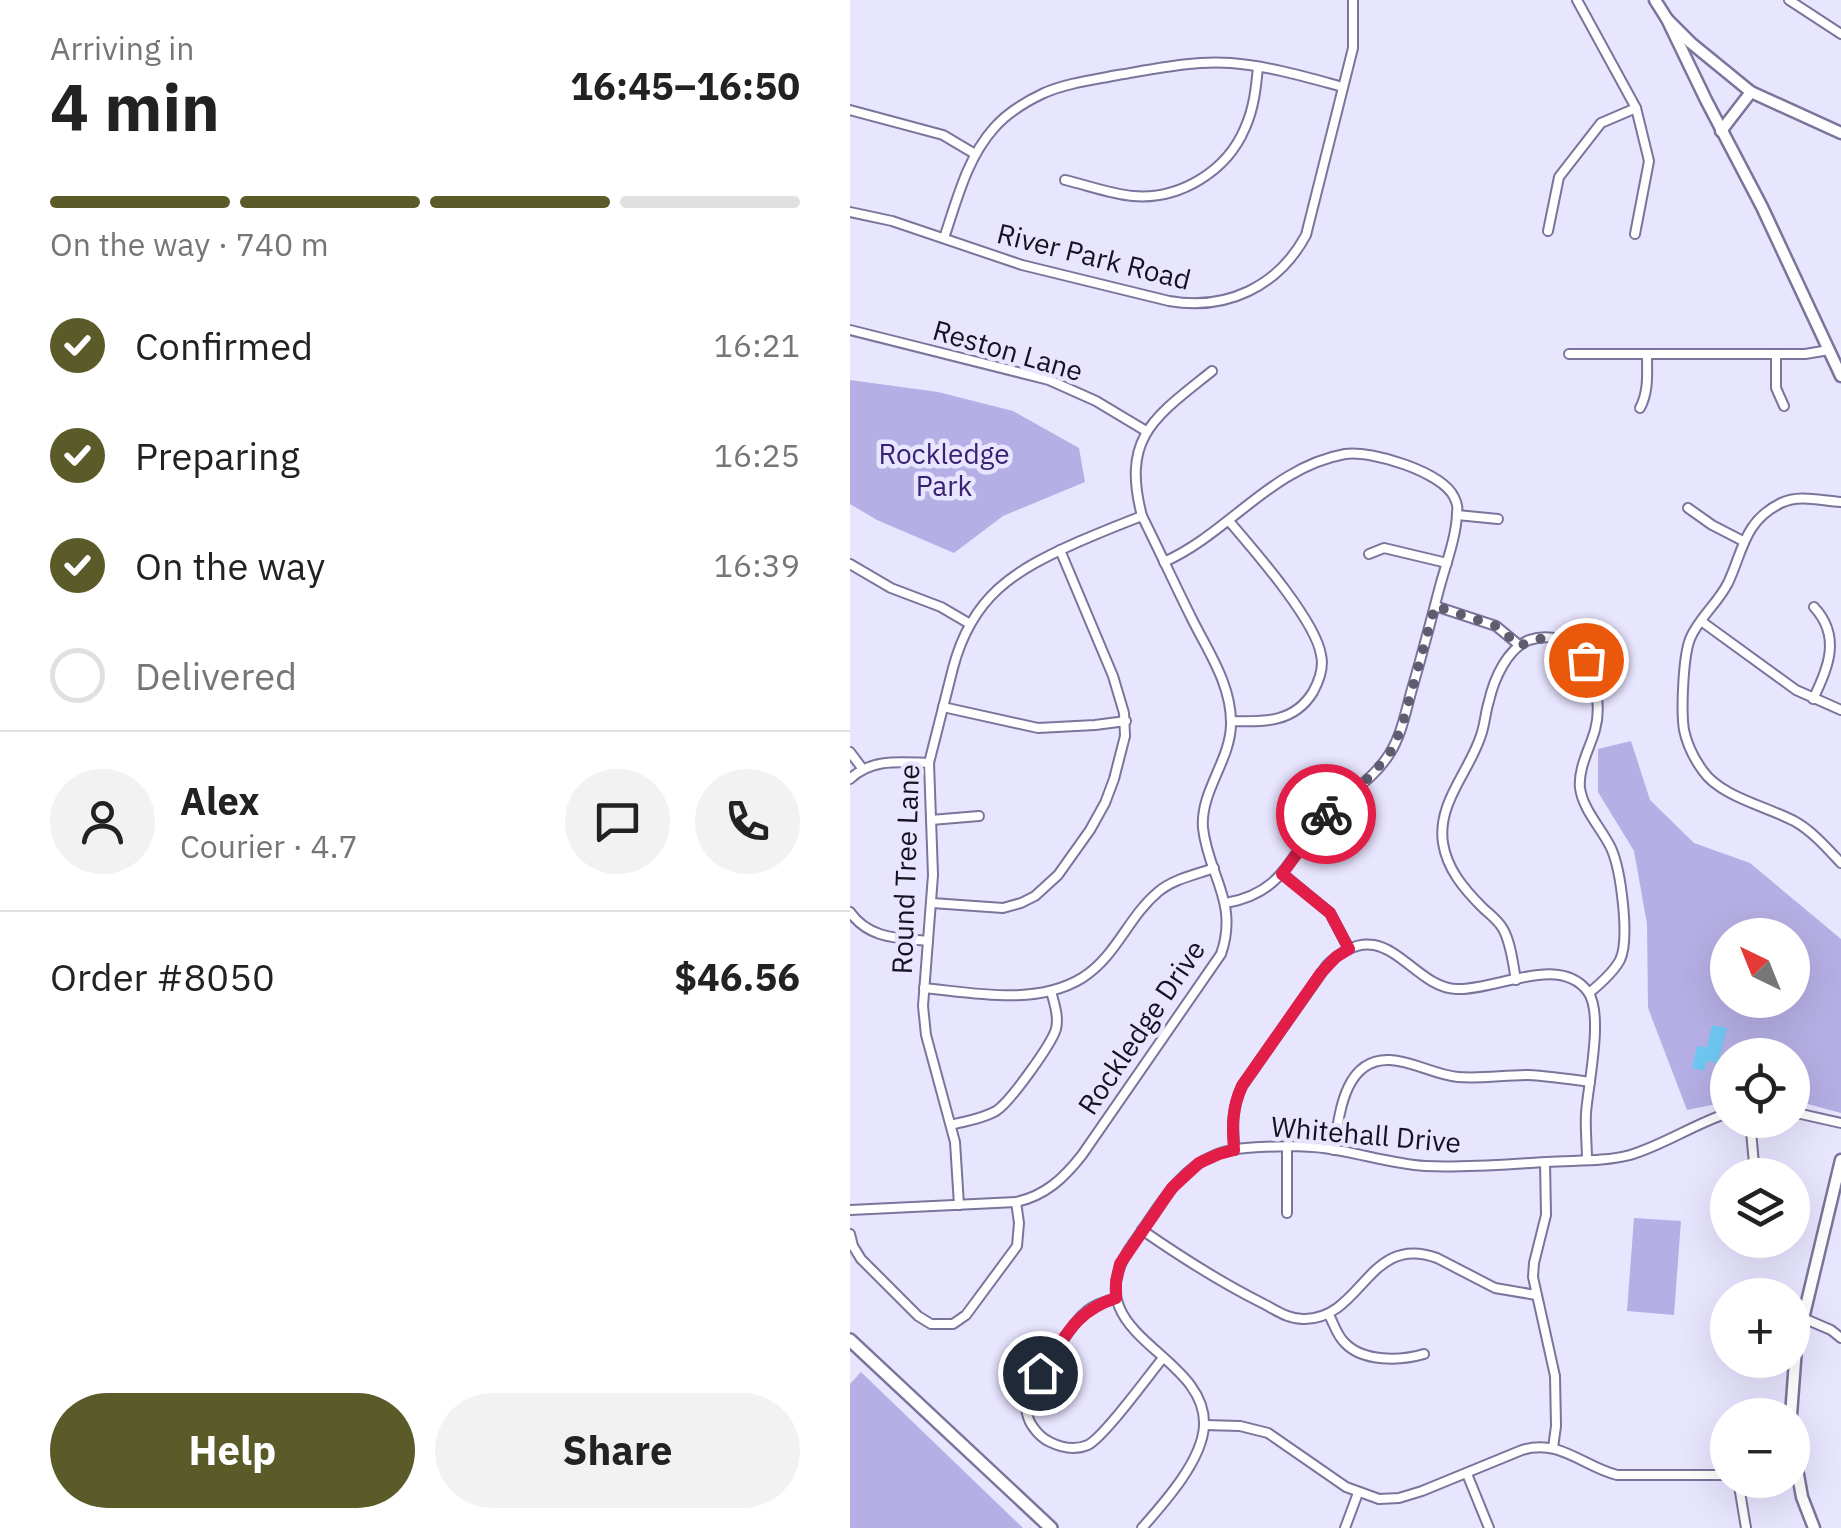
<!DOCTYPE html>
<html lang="en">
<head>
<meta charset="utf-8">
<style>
  :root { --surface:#fff; --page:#f2f2f2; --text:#222; --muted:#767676; --line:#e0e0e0; --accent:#5a5b28 }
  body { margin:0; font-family:"IBM Plex Sans",sans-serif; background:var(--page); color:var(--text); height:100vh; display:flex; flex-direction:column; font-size:38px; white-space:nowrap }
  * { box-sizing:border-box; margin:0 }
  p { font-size:32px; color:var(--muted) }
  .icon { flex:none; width:55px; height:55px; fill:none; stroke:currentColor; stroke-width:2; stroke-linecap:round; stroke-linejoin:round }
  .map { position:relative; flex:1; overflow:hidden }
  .drawer { display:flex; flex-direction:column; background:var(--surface); width:850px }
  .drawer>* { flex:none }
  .needle { width:65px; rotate:317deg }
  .tools { position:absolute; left:860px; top:918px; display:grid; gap:20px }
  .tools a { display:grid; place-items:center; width:100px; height:100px; border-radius:50%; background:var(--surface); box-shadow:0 10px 40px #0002; font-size:50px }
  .pin { position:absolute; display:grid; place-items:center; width:85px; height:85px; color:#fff; margin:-42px; border:5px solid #fff; border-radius:50%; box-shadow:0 2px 10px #0007 }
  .courier { position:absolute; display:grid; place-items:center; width:100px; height:100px; margin:-50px; border:8px solid #e11d48; border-radius:50%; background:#fff; color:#222; box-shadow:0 2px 12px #0007 }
  .head em { font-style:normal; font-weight:700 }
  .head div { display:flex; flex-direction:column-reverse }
  .head { display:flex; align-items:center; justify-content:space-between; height:170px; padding:0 50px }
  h1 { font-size:65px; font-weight:700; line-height:75px }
  .bar { display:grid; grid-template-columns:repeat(4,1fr); gap:15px 10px; align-content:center; height:120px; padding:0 50px }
  .bar i { height:12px; border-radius:8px; background:var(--line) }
  .bar .current { background:var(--accent) }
  .bar p { grid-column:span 4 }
  .line { display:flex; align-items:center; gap:25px; padding:0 50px; border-top:2px solid var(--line) }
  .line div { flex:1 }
  .round { display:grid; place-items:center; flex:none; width:105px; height:105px; border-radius:52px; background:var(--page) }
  ol { padding:0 50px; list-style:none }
  li { display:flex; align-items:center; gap:30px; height:110px }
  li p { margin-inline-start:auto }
  li .icon { padding:10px; border-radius:50%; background:var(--accent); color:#fff; stroke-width:4 }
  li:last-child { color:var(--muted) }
  li i { width:55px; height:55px; border:5px solid var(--line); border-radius:50% }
  .button { display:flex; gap:20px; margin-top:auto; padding:20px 50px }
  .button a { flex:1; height:115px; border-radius:60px; background:var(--accent); color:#fff; font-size:40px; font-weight:700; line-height:115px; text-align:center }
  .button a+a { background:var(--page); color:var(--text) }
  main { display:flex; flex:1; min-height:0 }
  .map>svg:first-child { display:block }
  .green { fill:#b6afe5; fill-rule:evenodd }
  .water { fill:#6fc9f2 }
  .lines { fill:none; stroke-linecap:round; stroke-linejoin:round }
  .street-casing { stroke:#79759b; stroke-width:12 }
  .secondary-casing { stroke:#79759b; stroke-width:15 }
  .primary-casing { stroke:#79759b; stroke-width:16 }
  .street { stroke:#fff; stroke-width:8 }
  .secondary { stroke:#fff; stroke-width:10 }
  .primary { stroke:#fff; stroke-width:11 }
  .done { stroke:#5f5c6f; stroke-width:10; stroke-dasharray:0 18 }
  .route { stroke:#e11d48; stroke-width:12 }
  .labels { text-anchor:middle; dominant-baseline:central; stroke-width:9; stroke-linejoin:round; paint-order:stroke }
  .street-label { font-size:28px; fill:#151322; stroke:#e8e5ff }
  .park-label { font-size:28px; fill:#392174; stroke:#e8e5ff }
</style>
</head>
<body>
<main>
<section class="drawer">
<div class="head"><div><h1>4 min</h1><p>Arriving in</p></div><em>16:45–16:50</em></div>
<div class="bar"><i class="current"></i><i class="current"></i><i class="current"></i><i></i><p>On the way · 740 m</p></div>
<ol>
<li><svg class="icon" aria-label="check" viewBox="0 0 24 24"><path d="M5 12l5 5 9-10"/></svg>Confirmed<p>16:21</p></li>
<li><svg class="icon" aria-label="check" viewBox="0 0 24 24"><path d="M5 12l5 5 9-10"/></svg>Preparing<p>16:25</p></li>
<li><svg class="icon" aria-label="check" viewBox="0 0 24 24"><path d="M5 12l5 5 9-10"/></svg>On the way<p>16:39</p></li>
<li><i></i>Delivered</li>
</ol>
<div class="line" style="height:180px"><a class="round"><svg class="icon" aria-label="person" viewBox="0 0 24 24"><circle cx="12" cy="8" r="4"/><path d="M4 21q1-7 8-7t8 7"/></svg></a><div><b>Alex</b><p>Courier · 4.7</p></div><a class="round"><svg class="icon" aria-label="chat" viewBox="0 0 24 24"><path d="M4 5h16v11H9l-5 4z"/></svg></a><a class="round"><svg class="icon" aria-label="phone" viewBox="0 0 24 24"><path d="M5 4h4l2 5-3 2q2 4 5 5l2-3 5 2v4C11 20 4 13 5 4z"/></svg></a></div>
<div class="line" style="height:130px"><div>Order #8050</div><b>$46.56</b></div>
<div class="button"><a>Help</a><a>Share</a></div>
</section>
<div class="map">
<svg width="991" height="1528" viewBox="0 0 991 1528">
  <rect width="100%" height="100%" fill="#e8e5ff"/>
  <g class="green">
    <path d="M0,380l88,12 75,19 66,37 6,34 -82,34 -49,37 -77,-33 -27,-16z"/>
    <path d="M781,741l19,59 44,43 56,20 91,76v174l-48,-13 -1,-45h-64l-1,47 -40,8 -39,-102 -1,-84 -13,-73 -36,-59v-43zM878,935h64v65h-64z"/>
    <path d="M784,1218l47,3 -7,94 -47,-4z"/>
    <path d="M11,1372l162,156h-173v-144z"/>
  </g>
  <path class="water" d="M862,1025l15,3 -9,35 -11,-2 -3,10 -12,-3 5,-22 10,1z"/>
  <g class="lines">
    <g class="street-casing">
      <g id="street">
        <path d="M727,0l59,108 13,53 -14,73"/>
        <path d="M939,0l52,34"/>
        <path d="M0,110l93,25 32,19"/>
        <path d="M215,180c22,5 45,14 68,16 47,4 94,-25 112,-68 9,-20 11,-40 13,-61"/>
        <path d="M0,212l42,9 130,44 147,36c57,10 109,-14 137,-66l47,-187v-48"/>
        <path d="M698,231l11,-54 42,-54 35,-15"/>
        <path d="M94,238c13,-38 23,-80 50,-110 13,-15 33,-27 50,-35 23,-10 49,-13 74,-18 36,-6 76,-15 113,-12 38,3 75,14 112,24"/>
        <path d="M0,330l199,50 47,21 50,30"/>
        <path d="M719,354h236l24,-4"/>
        <path d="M926,354v34l8,18"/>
        <path d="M790,408c9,-17 7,-35 7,-53"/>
        <path d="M991,502c-20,-1 -41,-8 -60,1 -37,18 -38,48 -53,80 -10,20 -30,36 -38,56 -7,18 -9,72 -6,91 3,14 11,30 19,41 18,26 66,36 93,51 17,10 31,26 45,41"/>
        <path d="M838,508l24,17 31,16"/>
        <path d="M607,515l41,4"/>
        <path d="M379,521c24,28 87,100 92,134 3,12 -2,26 -8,37 -19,31 -49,30 -82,29"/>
        <path d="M519,554l15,-6 63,15"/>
        <path d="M314,562c65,-29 108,-95 181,-108 27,-4 97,18 109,43 2,4 4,11 3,15 0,22 -11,52 -17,74 -9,34 -18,69 -28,103 -6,21 -10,45 -22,64 -15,25 -40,39 -60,58 -41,39 -40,80 -104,92"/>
        <path d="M0,564l41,24 50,19 29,17"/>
        <path d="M585,606l61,20 23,19"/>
        <path d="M851,621l95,69 45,20"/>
        <path d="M963,699c16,-32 28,-63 1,-92"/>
        <path d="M93,707l95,21 57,-3 31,-4"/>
        <path d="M0,752l12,16"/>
        <path d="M0,779c22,-21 50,-17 79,-16"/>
        <path d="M81,820l48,-4"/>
        <path d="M433,874l47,39 19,36"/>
        <path d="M82,903l71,5 18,-5 14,-7 23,-21 32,-45 15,-27 9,-24 11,-43 -1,-23 -11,-37 -53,-126"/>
        <path d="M0,912c19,27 48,26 78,29"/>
        <path d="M666,980c-3,-16 -5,-37 -13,-51 -5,-9 -14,-15 -21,-22 -18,-18 -35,-38 -39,-64 -6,-39 25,-70 37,-105 5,-12 5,-25 9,-37 5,-22 18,-52 40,-61 15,-5 31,-3 44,6 22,15 29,59 22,84 -5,18 -17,38 -15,58 3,22 22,41 31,60 10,22 19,91 9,112 -7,13 -20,24 -31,33"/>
        <path d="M74,988c51,5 112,18 158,-10 34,-21 46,-61 76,-86 15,-13 37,-17 56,-24"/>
        <path d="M942,1112l49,11"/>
        <path d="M900,1120l5,55"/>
        <path d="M101,1125c15,-4 31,-6 45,-14 14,-9 55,-66 60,-82 3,-13 -2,-26 -5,-38"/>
        <path d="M385,1150c-3,-24 -3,-42 7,-64l85,-121c58,-57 83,22 129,24 39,2 104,-36 132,3 16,22 0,93 -2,121 -1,16 1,31 1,47"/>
        <path d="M484,1150c5,-33 9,-92 56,-90 23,1 45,15 68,17 23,2 46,-2 70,-2 20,1 41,4 62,7"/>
        <path d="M695,1162l1,53 -12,48 -1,14 22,99 1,50 -3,22"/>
        <path d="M109,1205l-4,-63 -29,-107 -3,-29 10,-131 -4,-112 24,-95c19,-72 60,-97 125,-126 21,-9 43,-18 64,-26"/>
        <path d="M0,1210l166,-8c29,-6 48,-24 66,-47l139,-201c18,-52 -13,-79 -18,-126 -3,-36 27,-67 28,-103 1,-39 -22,-72 -39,-106 -17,-34 -33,-69 -50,-103 -21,-80 13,-99 70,-145"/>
        <path d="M437,1213v-67"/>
        <path d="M292,1230c39,27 78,52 120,73 14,7 27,17 43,16 58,-1 63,-86 132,-61l58,30 41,7"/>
        <path d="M0,1234l3,12 8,13 57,57 13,8h22l13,-9 51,-69 2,-23 -3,-21"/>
        <path d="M266,1298c-10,3 -20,6 -28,12 -14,11 -23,28 -33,42 -15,22 -41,48 -22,75 5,7 10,12 17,15 12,6 26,8 38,3 17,-9 60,-69 75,-87"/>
        <path d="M479,1315c5,9 8,21 16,28 18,19 55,18 79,11"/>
        <path d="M953,1318l28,12 10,8"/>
        <path d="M354,1425l36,1 28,7 78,54 33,12 20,-1 23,-7 100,-41c37,-12 62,17 95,25h111"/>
        <path d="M617,1474l22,54"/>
        <path d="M888,1480l8,48"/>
        <path d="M292,1528c22,-25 60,-67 62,-102 4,-75 -138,-91 -70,-184 23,-32 43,-72 81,-87 14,-6 30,-7 45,-8 25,-1 51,-2 76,3 30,5 59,14 89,16 41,2 82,-2 122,-4 27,-2 56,0 83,-7 34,-10 64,-31 98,-42"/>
        <path d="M495,1528l13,-35"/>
      </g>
    </g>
    <g class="secondary-casing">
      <g id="secondary">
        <path d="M805,0l12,19 24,24 60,49 90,41"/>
        <path d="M817,19l39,81 56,107 79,169"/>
        <path d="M871,131l30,-39"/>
        <path d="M941,1415l5,-67 45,-188"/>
        <path d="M942,1441l10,56 12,31"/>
      </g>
    </g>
    <g class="primary-casing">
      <path id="primary" d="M0,1340l201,188"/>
    </g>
    <use href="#street" class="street"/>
    <use href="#secondary" class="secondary"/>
    <use href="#primary" class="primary"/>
  </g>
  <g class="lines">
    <path class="done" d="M476,814l46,-39 20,-25 10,-24 33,-120 61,20 24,20c25,-14 49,-9 66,14"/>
    <path class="route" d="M190,1373c25,-34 33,-61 76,-75v-16l4,-18 52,-76 27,-25 20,-9 15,-4c-2,-24 -2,-42 8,-64l79,-113 15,-16 13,-8 -19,-36 -48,-39 44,-60"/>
  </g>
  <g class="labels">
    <g class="street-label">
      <text transform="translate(244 256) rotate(14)">River Park Road</text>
      <text transform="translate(158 350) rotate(16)">Reston Lane</text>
      <text transform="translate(55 869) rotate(-88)">Round Tree Lane</text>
      <text transform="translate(291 1027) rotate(-56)">Rockledge Drive</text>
      <text transform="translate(516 1134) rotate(5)">Whitehall Drive</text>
    </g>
    <g class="park-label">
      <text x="94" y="453">Rockledge<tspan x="94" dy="32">Park</tspan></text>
    </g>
  </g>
</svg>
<div class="tools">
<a><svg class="needle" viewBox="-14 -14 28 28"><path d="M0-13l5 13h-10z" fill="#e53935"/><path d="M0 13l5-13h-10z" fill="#767676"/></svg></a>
<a><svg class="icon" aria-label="locate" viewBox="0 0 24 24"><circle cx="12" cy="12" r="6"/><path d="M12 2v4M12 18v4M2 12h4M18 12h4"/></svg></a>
<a><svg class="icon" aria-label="layers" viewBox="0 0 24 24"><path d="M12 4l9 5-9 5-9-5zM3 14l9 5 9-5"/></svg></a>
<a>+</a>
<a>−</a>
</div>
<div class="pin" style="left:736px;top:660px;background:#ea580c"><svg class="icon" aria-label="bag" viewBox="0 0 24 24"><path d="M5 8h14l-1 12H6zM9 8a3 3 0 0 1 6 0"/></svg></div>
<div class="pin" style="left:190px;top:1373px;background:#1f2937"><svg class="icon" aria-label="home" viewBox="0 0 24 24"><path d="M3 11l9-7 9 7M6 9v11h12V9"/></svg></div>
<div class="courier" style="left:476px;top:814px"><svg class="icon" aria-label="bike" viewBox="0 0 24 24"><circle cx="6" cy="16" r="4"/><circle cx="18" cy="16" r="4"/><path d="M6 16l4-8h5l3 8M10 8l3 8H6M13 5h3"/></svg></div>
</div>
</main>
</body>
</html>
